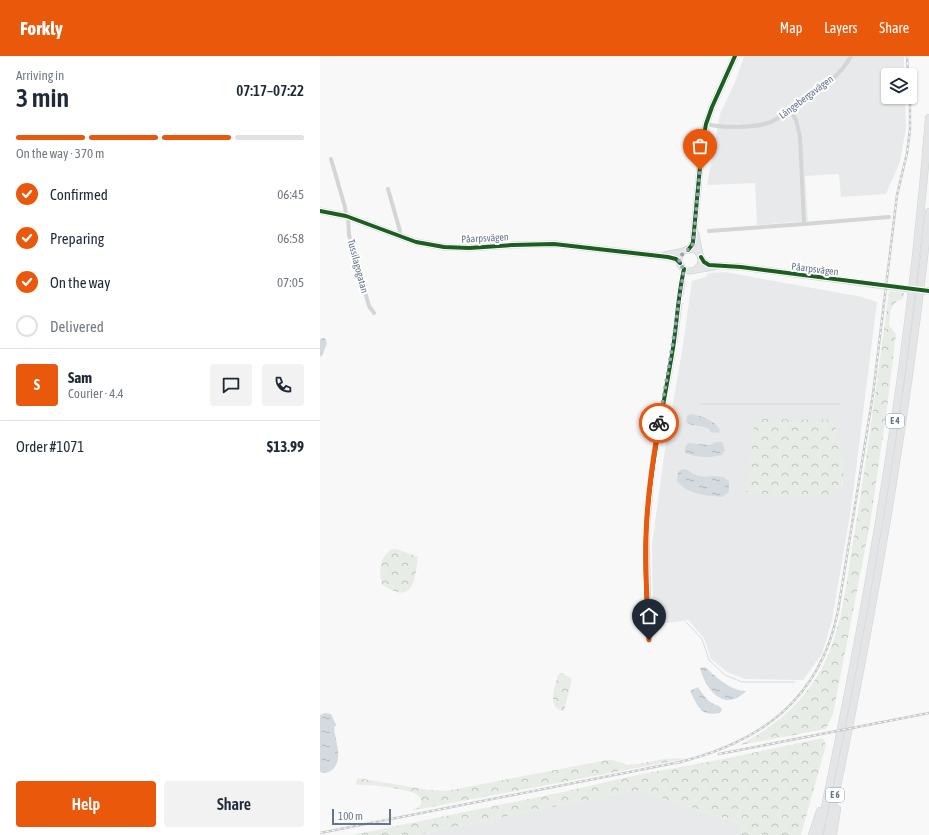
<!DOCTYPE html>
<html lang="en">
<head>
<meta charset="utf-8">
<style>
  :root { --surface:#fff; --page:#f2f2f3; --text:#1f2937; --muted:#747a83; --line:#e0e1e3; --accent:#ea580c }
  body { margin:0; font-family:"Asap Condensed",sans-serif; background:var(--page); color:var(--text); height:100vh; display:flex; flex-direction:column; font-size:15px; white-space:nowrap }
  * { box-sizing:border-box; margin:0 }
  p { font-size:13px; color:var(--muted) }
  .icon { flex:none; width:22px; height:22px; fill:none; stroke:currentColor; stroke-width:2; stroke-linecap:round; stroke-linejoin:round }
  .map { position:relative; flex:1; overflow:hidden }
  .panel { display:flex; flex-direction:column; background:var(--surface); width:320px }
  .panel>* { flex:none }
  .controls { position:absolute; left:561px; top:12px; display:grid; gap:8px }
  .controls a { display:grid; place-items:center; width:36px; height:36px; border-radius:4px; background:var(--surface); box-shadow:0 1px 3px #0004; font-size:20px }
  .scale { position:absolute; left:12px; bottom:10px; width:59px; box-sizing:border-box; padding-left:4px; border:2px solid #65758b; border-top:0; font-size:11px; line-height:14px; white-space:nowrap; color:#65758b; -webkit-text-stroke:3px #fff; paint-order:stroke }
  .pin { position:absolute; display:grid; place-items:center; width:34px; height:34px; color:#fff; margin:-41px -17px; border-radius:50% 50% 50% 0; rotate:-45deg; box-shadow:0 0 4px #0007 }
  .pin .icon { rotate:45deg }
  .courier { position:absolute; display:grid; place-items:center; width:40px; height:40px; margin:-20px; border:3px solid #ea580c; border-radius:50%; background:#fff; color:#222; box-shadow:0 1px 5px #0007 }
  .overview em { font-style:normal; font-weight:600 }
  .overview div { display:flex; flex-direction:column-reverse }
  .overview { display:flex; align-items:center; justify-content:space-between; height:68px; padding:0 16px }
  h1 { font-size:26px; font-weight:600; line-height:30px }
  .bar { display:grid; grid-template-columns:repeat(4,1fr); gap:6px 4px; align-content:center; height:48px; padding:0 16px }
  .bar i { height:5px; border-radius:3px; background:var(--line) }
  .bar .selected { background:var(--accent) }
  .bar p { grid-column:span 4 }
  .line { display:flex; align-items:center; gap:10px; padding:0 16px; border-top:1px solid var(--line) }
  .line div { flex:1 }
  .round { display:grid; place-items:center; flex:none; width:42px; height:42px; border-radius:4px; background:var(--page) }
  ol { padding:0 16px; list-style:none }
  li { display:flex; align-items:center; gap:12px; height:44px }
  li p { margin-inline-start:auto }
  li .icon { padding:4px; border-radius:50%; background:var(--accent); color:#fff; stroke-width:4 }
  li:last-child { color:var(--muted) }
  li i { width:22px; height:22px; border:2px solid var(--line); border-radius:50% }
  .action { display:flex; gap:8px; margin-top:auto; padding:8px 16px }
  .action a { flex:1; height:46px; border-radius:4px; background:var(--accent); color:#fff; font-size:16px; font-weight:600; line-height:46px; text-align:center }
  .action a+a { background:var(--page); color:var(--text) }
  header { display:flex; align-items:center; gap:24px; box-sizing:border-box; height:56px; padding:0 20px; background:var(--accent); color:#fff }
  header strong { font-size:19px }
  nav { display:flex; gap:22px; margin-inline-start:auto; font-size:14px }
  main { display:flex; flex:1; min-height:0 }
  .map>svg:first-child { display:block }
  .built { fill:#e8e9ea; fill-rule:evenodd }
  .forest { fill:url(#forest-crowns) }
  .water { fill:url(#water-ripples) }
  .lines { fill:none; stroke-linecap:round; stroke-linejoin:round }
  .stream { stroke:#d4dbe0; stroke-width:1 }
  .secondary-casing { stroke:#d4d6d8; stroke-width:7 }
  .highway-casing { stroke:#d3d4d6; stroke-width:8 }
  .street { stroke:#d4d5d6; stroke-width:4 }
  .secondary { stroke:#e4e5e6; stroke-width:5.5 }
  .highway { stroke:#e4e5e6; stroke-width:7 }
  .rail-casing { stroke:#c9cacc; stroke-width:2.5 }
  .rail { stroke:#fff; stroke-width:1; stroke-dasharray:3; stroke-linecap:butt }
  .cycleway-casing { stroke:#fff; stroke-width:6 }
  .cycleway { stroke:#1b5e20; stroke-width:4 }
  .done { stroke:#98a3b1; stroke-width:4; stroke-dasharray:0 7.2 }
  .route { stroke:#ea580c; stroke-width:5 }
  .labels { text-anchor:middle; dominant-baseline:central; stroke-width:4; stroke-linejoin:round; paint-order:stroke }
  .shield { fill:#fff; stroke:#939eae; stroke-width:1 }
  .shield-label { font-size:9px; font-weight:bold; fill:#65758b }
  .street-label { font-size:10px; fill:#65758b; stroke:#fff }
</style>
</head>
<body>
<header>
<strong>Forkly</strong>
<nav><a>Map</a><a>Layers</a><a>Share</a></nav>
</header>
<main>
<section class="panel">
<div class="overview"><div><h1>3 min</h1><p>Arriving in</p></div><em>07:17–07:22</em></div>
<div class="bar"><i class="selected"></i><i class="selected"></i><i class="selected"></i><i></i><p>On the way · 370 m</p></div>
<ol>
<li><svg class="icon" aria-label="check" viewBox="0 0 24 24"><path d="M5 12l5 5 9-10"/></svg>Confirmed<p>06:45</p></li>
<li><svg class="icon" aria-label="check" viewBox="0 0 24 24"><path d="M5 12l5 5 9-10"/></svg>Preparing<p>06:58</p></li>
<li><svg class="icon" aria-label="check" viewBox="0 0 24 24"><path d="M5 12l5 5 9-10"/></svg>On the way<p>07:05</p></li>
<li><i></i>Delivered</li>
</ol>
<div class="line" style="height:72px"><b class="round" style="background:var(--accent);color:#fff">S</b><div><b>Sam</b><p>Courier · 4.4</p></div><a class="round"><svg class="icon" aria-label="chat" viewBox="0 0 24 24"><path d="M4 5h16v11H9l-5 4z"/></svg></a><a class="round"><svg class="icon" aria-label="phone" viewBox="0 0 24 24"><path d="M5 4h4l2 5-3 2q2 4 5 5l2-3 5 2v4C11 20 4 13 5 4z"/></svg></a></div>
<div class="line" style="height:52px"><div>Order #1071</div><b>$13.99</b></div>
<div class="action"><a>Help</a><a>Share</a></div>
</section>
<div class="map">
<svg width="609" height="779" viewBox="0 0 609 779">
  <defs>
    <pattern id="forest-crowns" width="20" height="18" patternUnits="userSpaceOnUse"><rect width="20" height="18" fill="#e8ece6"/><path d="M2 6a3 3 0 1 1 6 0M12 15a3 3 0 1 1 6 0" fill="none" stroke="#c0c4c0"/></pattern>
    <pattern id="water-ripples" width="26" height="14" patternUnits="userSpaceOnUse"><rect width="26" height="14" fill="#d4dbe0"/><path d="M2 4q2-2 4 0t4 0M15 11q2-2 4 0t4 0" fill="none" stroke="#b0b6bc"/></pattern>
  </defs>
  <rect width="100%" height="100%" fill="#f8f8f8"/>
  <g class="built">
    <path d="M424,0h160v19h-16v22h17l1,31 -6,34 -14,32 -45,3 -2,-23 -34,2 3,45 -51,4 -2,-42 -48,2 13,-71 16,-34z"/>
    <path d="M405,216l137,25 15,5 -26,207 -19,111 -10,34 -19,26 -58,-1 -18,-7 -16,-13 -7,-21 -16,-18 -35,5 -1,-80 12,-89 18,-105 10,-70 13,-4 4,-4zM514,364l9,44v18l-2,5z"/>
    <path d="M317,734l103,33v12h-325z"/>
  </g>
  <g class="forest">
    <path d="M569,235l15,2 -1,6c-14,4 -12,13 -14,26l7,9 -9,74 -17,116 -37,190 -7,15 -86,16c35,-19 61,-40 81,-75 21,-39 25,-85 32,-128 14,-84 25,-168 36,-251z"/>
    <path d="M435,363l79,1c3,14 14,54 7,65 -3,6 -10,8 -16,10l-41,1 -38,-4z"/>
    <path d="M72,493h5l21,8c-2,12 -2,40 -21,35 -6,-2 -10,-4 -15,-7 -3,-14 -3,-28 10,-36z"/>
    <path d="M240,617h2l10,6 -8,32c-18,-2 -9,-24 -6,-36z"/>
    <path d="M503,682l3,7 -25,90h-61v-12l-103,-33 -222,45h-63l211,-43 74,-17 86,-16z"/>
    <path d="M364,702v1l-274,52 9,-4 2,-4c0,-3 -1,-6 -4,-8 -8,-6 -50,-11 -61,-10l1,-7 72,12 17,1 161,-31h6l14,5 11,-1 26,-5z"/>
  </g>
  <g class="water">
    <path d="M1,282h4l2,5 -5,13 -2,1v-17z"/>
    <path d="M371,358c11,2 23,6 29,16l-1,3 -8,-1 -2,-3c-7,-4 -16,-2 -23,-7l1,-6z"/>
    <path d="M396,386h6l3,8 -3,5c-12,3 -25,3 -37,-2v-5l3,-5 22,2z"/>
    <path d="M362,413c7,0 8,4 14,6 11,5 21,-4 33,6v11l-7,5c-18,-2 -33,-2 -45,-16l1,-9z"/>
    <path d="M385,611c10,9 27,25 41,24 -21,22 -40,0 -46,-23z"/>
    <path d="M378,631c6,9 10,16 21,19l3,3 -2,4c-20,4 -22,-7 -30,-22z"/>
    <path d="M5,657l6,1 5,11 -2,2c1,14 10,32 -2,43 -4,3 -7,4 -12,2v-57z"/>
  </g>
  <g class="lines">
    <g class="stream">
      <path d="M363,240l2,-16"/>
      <path d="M357,287l5,-40"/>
      <path d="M349,333l6,-34"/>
      <path d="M380,348h140"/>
      <path d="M331,553l-2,-76 7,-75 9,-45"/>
      <path d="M366,566l16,17 7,21 16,15 17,7h53"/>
    </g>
    <g class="secondary-casing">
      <g id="secondary">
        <path d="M0,155l26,5 70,26 28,5 25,1 43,-3 42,-1 114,13 8,2 4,4"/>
        <path d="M376,178l4,21"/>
        <circle cx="370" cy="204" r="11"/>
        <path d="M368,194l4,-5 1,-3 9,-97 4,-21 6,-17 23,-51"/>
        <path d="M345,199l19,-4"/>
        <path d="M381,201l3,5 5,3 32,2 167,22"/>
        <path d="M375,214l19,-3"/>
        <path d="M605,235h4"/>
      </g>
    </g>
    <g class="highway-casing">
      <g id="highway">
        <path d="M492,779l8,-24"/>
        <path d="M499,779c51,-238 91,-474 110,-717"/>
        <path d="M507,779c44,-207 80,-412 102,-623"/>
        <path d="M513,779l4,-26"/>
      </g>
    </g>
    <g class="street">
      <path d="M470,53l6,11 4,17 4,87 85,-7"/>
      <path d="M386,68c16,4 46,4 62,-1 8,-2 16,-9 23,-14 21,-14 48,-30 60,-53"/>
      <path d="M11,103l14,48 1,9"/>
      <path d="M68,133l12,42 -1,5"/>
      <path d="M28,160l1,19 20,71 5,7"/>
      <path d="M389,175l95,-7"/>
      <path d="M329,584c-2,-35 -5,-71 -3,-106 3,-63 17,-124 27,-186 4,-26 5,-53 11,-79"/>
    </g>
    <use href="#secondary" class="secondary"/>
    <use href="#highway" class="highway"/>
    <g class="rail-casing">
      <g id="rail">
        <path d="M587,0l1,19"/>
        <path d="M399,698l210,-41"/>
        <path d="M356,707c84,-20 144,-63 162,-152l35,-217 24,-199 10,-42 3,-24v-34"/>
        <path d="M0,777l360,-71"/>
      </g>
    </g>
    <use href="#rail" class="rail"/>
    <g class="cycleway-casing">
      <g id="cycleway">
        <path d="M0,155l26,5 70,26 28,5 25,1 43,-3 42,-1 114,13 8,2 4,4"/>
        <path d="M368,194l4,-5 1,-3 9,-97 4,-21 6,-17 23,-51"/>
        <path d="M381,201l3,5 5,3 32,2 188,24"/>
        <path d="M329,584c-2,-35 -5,-71 -3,-106 3,-63 17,-124 27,-186 4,-26 5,-53 11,-79"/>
      </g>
    </g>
    <use href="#cycleway" class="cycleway"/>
  </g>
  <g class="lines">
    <path class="done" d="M339,367l13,-75 12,-79c-13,-13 4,-16 9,-25l7,-74"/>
    <path class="route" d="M329,584c-2,-34 -4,-69 -3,-104 1,-38 7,-76 13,-113"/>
  </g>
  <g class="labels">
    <g class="shield">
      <rect x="566" y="358" width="18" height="14" rx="3"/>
      <rect x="506" y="732" width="18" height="14" rx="3"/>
    </g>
    <g class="shield-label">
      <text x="575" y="365">E 4</text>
      <text x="515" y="739">E 6</text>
    </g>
    <g class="street-label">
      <text transform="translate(486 41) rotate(-37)">Långebergavägen</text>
      <text transform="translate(165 182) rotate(-3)">Påarpsvägen</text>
      <text transform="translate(38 210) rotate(75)">Tussilagogatan</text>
      <text transform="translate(495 213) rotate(7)">Påarpsvägen</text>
    </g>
  </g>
</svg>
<div class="controls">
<a><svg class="icon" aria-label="layers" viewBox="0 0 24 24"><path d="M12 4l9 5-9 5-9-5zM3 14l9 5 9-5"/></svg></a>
</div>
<div class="scale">100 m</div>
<div class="pin" style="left:380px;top:114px;background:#ea580c"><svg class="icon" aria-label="bag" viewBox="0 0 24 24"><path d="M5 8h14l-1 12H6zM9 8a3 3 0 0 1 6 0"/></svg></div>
<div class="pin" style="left:329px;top:584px;background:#1f2937"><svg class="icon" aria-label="home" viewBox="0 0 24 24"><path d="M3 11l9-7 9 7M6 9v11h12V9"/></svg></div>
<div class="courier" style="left:339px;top:367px"><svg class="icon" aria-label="bike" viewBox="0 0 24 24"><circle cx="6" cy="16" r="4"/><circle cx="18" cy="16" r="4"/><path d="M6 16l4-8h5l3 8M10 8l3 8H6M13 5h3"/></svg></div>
</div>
</main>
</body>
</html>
